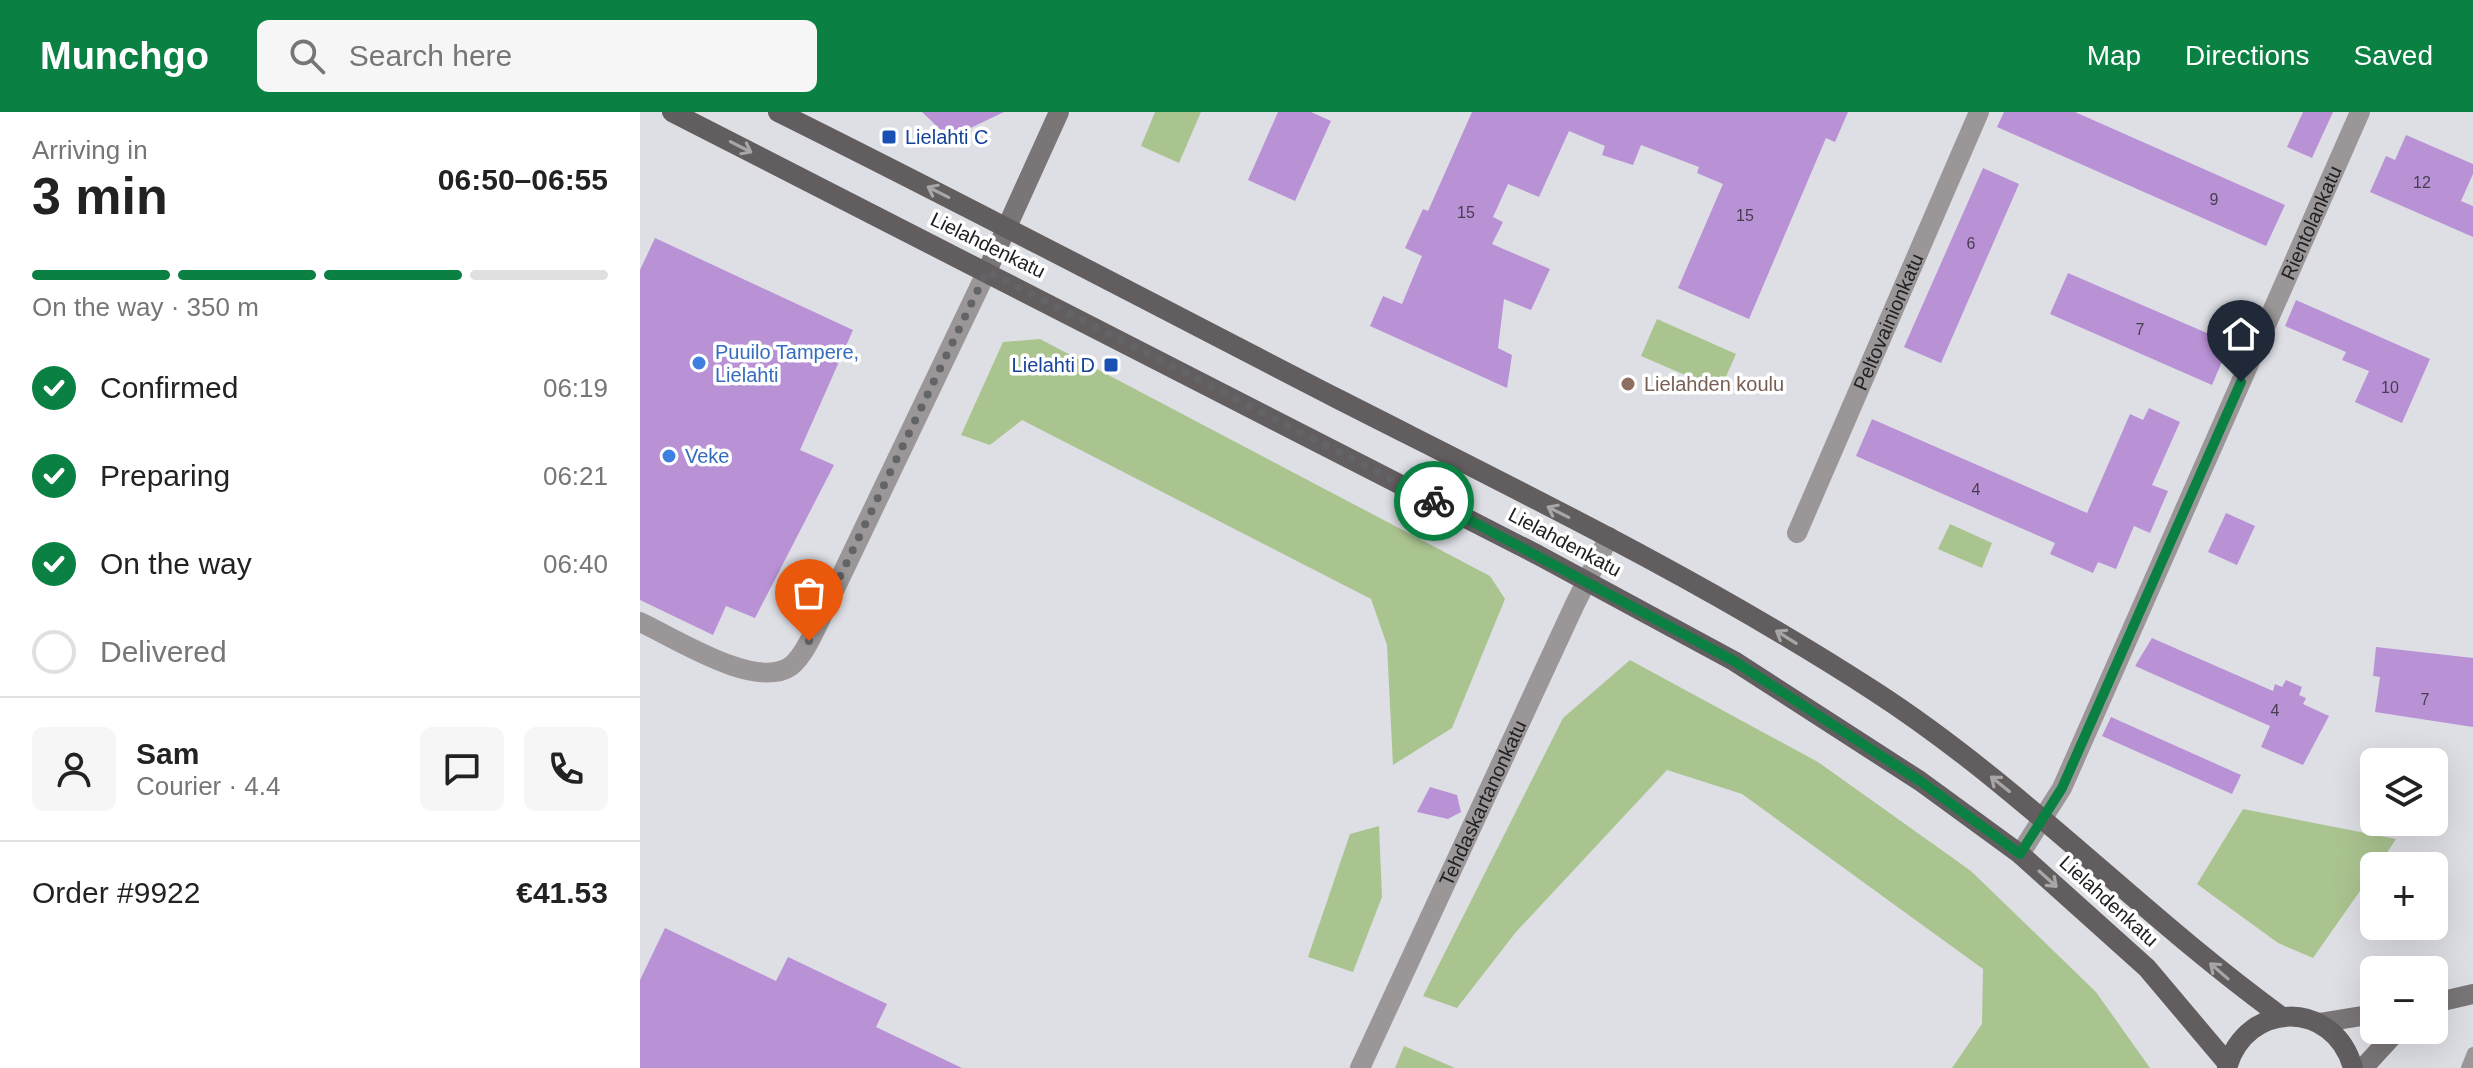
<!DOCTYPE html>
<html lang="en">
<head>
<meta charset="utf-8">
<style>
  :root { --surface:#fff; --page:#f6f6f6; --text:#222; --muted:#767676; --line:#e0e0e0; --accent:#0b8043 }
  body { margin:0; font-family:Arial,sans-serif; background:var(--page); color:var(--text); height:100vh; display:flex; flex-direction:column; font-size:30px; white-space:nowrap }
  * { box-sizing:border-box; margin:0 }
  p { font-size:26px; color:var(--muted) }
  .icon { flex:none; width:44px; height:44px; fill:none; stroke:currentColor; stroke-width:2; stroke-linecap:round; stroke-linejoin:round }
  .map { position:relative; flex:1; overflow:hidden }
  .drawer { display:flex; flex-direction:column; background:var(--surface); width:640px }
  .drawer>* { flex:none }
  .tools { position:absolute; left:1720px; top:636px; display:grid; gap:16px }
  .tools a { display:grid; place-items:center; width:88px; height:88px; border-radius:12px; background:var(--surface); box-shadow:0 8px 32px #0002; font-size:40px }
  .pin { position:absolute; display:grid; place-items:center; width:68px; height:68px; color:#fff; margin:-82px -34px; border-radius:50% 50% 50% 0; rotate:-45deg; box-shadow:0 0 8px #0007 }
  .pin .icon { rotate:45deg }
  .courier { position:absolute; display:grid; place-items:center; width:80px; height:80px; margin:-40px; border:6px solid #0b8043; border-radius:50%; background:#fff; color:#222; box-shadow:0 2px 10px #0007 }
  .head em { font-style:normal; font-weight:800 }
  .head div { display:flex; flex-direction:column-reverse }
  .head { display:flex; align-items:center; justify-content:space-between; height:136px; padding:0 32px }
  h1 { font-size:52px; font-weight:800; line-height:60px }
  .bar { display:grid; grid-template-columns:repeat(4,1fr); gap:12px 8px; align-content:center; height:96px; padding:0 32px }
  .bar i { height:10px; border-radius:6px; background:var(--line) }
  .bar .on { background:var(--accent) }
  .bar p { grid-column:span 4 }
  .line { display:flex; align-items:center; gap:20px; padding:0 32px; border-top:2px solid var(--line) }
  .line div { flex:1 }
  .round { display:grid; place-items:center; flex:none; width:84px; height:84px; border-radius:12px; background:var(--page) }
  ol { padding:0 32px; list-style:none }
  li { display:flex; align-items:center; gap:24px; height:88px }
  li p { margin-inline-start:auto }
  li .icon { padding:8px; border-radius:50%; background:var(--accent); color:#fff; stroke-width:4 }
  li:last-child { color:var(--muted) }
  li i { width:44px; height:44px; border:4px solid var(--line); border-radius:50% }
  header { display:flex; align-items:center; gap:48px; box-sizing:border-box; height:112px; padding:0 40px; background:var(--accent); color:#fff }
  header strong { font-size:38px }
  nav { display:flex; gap:44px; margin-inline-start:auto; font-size:28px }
  .search { width:560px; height:72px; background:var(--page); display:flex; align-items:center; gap:20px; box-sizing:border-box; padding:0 28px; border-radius:12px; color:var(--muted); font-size:30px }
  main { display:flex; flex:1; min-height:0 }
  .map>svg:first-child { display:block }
  .green { fill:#aac490 }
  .building { fill:#b992d6 }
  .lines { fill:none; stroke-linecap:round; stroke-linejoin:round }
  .lane { stroke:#9b9798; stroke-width:12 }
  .street { stroke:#9b9798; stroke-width:20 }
  .secondary { stroke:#7a7576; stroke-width:20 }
  .primary { stroke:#625d5e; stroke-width:20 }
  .oneway { stroke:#a9a6a6 }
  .done { stroke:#636468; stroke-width:8; stroke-dasharray:0 14.4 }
  .route { stroke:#0b8043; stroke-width:10 }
  .transit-dot { fill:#1a4fb4; stroke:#fff; stroke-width:3 }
  .shop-dot { fill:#3f7fe0; stroke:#fff; stroke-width:3 }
  .education-dot { fill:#8d6e63; stroke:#fff; stroke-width:3 }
  .labels { text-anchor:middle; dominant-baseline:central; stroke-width:7; stroke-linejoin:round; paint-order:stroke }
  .number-label { font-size:16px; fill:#473d50 }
  .transit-label { font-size:20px; fill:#164399; stroke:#fff; text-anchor:start }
  .street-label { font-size:20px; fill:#212124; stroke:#fff }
  .shop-label { font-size:20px; fill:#366cbe; stroke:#fff; text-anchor:start }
  .education-label { font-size:20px; fill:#785e54; stroke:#fff; text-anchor:start }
</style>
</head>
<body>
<header>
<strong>Munchgo</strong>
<div class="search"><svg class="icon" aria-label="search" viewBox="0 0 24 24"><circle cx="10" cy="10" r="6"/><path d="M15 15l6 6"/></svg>Search here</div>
<nav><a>Map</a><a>Directions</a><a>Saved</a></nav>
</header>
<main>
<section class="drawer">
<div class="head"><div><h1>3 min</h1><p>Arriving in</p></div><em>06:50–06:55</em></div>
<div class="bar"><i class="on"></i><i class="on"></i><i class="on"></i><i></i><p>On the way · 350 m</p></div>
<ol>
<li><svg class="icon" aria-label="check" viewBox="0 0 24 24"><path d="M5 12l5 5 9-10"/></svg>Confirmed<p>06:19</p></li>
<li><svg class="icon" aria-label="check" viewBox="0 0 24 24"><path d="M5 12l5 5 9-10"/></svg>Preparing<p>06:21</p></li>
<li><svg class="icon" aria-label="check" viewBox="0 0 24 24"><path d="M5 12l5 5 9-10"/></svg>On the way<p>06:40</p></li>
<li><i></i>Delivered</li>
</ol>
<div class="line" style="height:144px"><a class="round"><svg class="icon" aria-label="person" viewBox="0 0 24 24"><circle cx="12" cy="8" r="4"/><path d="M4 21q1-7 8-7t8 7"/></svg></a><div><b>Sam</b><p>Courier · 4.4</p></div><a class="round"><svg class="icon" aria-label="chat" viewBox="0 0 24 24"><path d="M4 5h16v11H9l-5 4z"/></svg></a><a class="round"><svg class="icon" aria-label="phone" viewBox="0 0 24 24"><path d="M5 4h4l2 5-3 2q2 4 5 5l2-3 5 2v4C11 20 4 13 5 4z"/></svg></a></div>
<div class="line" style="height:104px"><div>Order #9922</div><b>€41.53</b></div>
</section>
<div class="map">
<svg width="1833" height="956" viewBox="0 0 1833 956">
  <rect width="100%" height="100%" fill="#dedfe5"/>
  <g class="green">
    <path d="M515,0h46l-22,51 -38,-17z"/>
    <path d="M1017,207l79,35 -16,36 -79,-34z"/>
    <path d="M400,227l450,237 15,23 -53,129 -59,37 -6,-120 -16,-46 -349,-179 -32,25 -29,-10 42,-93z"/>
    <path d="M1310,412l42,19 -10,25 -44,-19z"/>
    <path d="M990,548l188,102 153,109 125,121 54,76h-198l30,-44 1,-55 -241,-175 -75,-24 -151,162 -59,76 -34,-12 140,-278z"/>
    <path d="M1603,697l153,30 -18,27h-4v5l-61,87 -35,-15 -81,-59z"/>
    <path d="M739,714l3,71 -29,75 -45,-15 42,-123z"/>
    <path d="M764,934l51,22h-60z"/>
  </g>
  <g class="building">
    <path d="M282,0h82l-42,20 -20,-1z"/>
    <path d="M638,0h33l20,9 -36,80 -47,-21z"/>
    <path d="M832,0h376l-13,30 -9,-4 -77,181 -71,-31 45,-104 -26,-11 2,-6 -58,-22 -8,20 -31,-10 3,-9 -36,-15 -30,66 -31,-13 -15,33 10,5 -11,22 58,25 -19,41 -27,-11 -6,49 14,7 -5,33 -137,-62 13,-30 19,8 20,-48 -17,-8 18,-39 5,2z"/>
    <path d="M1364,0h71l210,93 -19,41 -269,-119z"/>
    <path d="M1663,0h30l-21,46 -25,-11z"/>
    <path d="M1766,23l67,29v10l-12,27 12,5v31l-103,-45 16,-36 9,4z"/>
    <path d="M1343,56l36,16 -78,179 -37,-16z"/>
    <path d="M15,126l198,92 -53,120 34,15 -79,153 -29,-12 -13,29 -73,-35v-330z"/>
    <path d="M1428,161l162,70 -18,42 -162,-71z"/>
    <path d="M1656,188l134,59 -28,64 -47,-21 14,-31 -27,-11 4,-8 -61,-26z"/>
    <path d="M1509,296l31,14 -28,63 16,6 -18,42 -16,-7 -18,43 -18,-7 -5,11 -43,-19 5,-11 -199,-87 16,-37 215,94 43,-99 13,6z"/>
    <path d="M1586,401l29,13 -18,39 -29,-13z"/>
    <path d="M1512,526l121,53 2,-7 7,3 4,-7 16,7 -3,8 7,3 -3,6 26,12 -26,49 -42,-18 9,-21 -135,-60z"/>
    <path d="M1736,535l97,11v69l-98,-15 5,-35 -7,-1z"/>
    <path d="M1471,605l130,58 -9,19 -130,-58z"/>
    <path d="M790,675l27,8 4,17 -13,7 -31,-7z"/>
    <path d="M25,816l111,53 12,-24 99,47 -11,23 86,41h-322v-88z"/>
  </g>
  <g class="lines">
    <path class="lane" d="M1827,956l6,-15"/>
    <g class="street">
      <path id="s1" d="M1157,421l182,-421"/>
      <path d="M0,510c35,16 116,69 151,44 13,-10 23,-34 30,-48l166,-347"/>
      <path id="s2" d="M1380,742l42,-66 298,-676"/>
      <path id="s3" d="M720,956l215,-464 34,-67"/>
    </g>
    <g class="secondary">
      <path d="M347,159l72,-159"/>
      <path d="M1794,891l39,-9"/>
      <path d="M1679,911l55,-9"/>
      <path d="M1723,956l35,-38"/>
    </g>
    <g class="primary">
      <path d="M32,0l866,443 196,106 186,120 100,73 127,114 81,96"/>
      <path d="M138,0c188,93 373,191 560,287 181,92 365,181 536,292 147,95 267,224 408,326"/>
      <path d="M1587,956c19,-68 107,-69 126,0"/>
    </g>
  </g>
  <defs><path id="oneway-shaft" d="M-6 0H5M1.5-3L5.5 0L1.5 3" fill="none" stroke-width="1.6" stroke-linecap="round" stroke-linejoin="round" transform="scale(2)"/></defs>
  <g class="oneway">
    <use href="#oneway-shaft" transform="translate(101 35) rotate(27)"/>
    <use href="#oneway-shaft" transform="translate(298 80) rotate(-153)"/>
    <use href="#oneway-shaft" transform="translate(918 400) rotate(-153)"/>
    <use href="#oneway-shaft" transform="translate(1146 525) rotate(-148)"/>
    <use href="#oneway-shaft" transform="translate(1360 672) rotate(-141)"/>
    <use href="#oneway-shaft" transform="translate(1408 767) rotate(42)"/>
    <use href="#oneway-shaft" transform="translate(1579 859) rotate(-139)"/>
  </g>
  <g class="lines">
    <path class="done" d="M169,529l178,-370 447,230"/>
    <path class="route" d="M794,389l300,160 186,120 100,73 42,-66 179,-406"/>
  </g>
  <g class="transit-dot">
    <rect x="241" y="17" width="16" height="16" rx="4"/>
    <rect x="463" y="245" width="16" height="16" rx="4"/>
  </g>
  <g class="shop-dot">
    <circle cx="59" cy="251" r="8"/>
    <circle cx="29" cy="344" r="8"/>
  </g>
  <circle class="education-dot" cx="988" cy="272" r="8"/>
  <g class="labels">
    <g class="number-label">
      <text x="1782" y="70">12</text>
      <text x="1574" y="87">9</text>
      <text x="826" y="100">15</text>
      <text x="1105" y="103">15</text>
      <text x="1331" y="131">6</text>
      <text x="1500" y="217">7</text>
      <text x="1750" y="275">10</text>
      <text x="1336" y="377">4</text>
      <text x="1785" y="587">7</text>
      <text x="1635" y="598">4</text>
    </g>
    <g class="transit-label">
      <text x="265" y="25">Lielahti C</text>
      <text x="455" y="253" text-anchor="end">Lielahti D</text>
    </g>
    <g class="street-label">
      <text stroke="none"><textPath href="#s2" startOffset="696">Rientolankatu</textPath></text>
      <text transform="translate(348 133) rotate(26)">Lielahdenkatu</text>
      <text stroke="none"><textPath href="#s1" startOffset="230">Peltovainionkatu</textPath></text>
      <text transform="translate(925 430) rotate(28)">Lielahdenkatu</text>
      <text stroke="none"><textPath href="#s3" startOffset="292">Tehdaskartanonkatu</textPath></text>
      <text transform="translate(1469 789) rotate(42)">Lielahdenkatu</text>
    </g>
    <g class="shop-label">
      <text x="75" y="240">Puuilo Tampere,<tspan x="75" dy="23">Lielahti</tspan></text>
      <text x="45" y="344">Veke</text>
    </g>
    <g class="education-label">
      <text x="1004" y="272">Lielahden koulu</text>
    </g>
  </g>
</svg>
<div class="tools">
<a><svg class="icon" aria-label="layers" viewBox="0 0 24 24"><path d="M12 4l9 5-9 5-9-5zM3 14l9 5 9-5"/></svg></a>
<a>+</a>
<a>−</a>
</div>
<div class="pin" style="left:169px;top:529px;background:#ea580c"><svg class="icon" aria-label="bag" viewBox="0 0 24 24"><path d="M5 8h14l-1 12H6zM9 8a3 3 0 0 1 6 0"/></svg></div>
<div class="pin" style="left:1601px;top:270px;background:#1f2937"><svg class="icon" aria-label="home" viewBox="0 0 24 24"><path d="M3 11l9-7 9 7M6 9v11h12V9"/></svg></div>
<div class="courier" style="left:794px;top:389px"><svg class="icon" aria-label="bike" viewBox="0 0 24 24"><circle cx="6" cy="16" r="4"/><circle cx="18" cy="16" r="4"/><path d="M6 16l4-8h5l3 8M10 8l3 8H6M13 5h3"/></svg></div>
</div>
</main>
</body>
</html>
